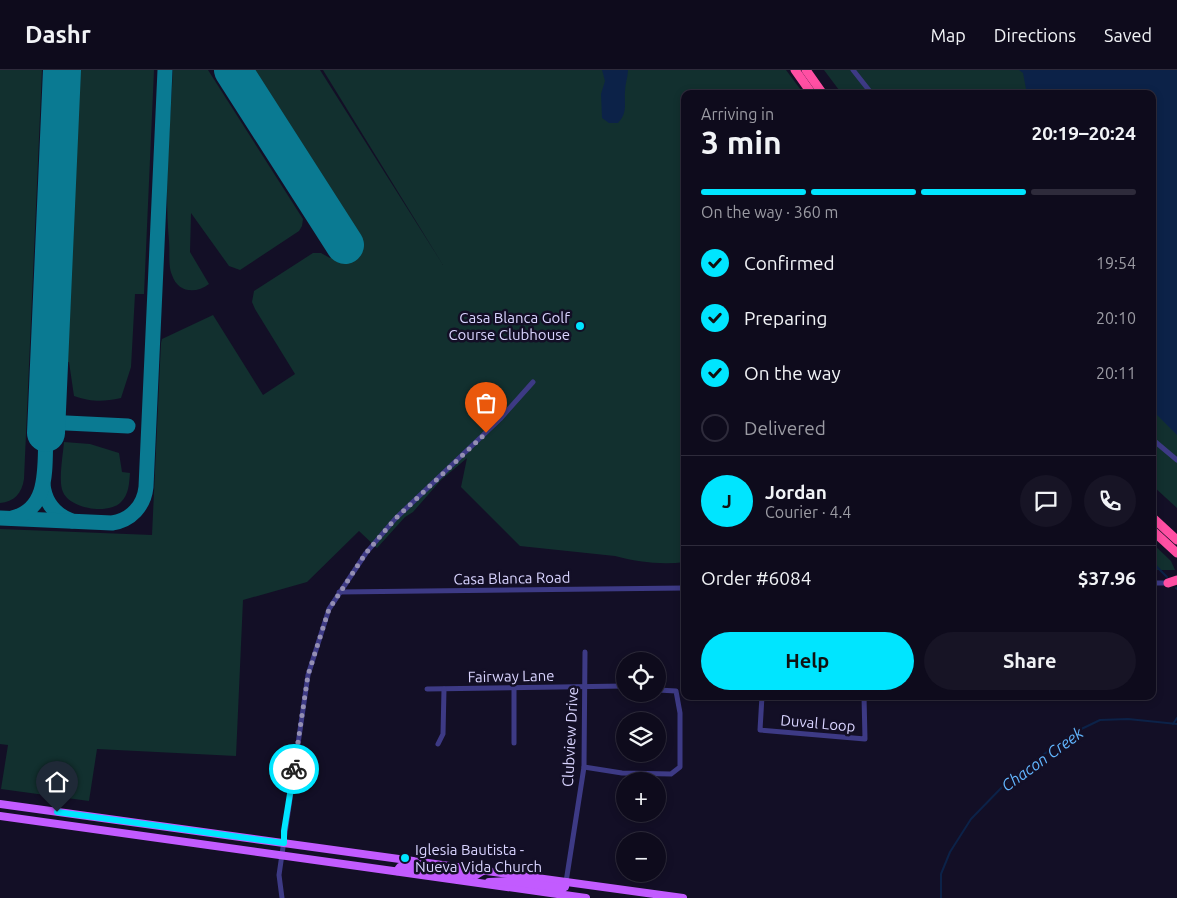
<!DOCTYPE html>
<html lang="en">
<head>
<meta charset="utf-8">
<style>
  :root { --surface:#0e0b1c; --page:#171425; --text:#f1f3f6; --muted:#9b9ba3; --line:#2e2b3b; --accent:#00e5ff }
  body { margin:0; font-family:Ubuntu,sans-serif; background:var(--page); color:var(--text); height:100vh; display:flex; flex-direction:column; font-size:19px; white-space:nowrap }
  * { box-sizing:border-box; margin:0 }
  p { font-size:16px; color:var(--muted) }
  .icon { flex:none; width:28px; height:28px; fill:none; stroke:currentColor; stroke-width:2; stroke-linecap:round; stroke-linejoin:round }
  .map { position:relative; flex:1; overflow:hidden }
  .drawer { position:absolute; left:681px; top:20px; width:475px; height:610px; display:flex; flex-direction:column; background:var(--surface); border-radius:10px; box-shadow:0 2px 8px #0003,0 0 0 1px var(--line) }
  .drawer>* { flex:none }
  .controls { position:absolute; left:616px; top:582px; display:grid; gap:10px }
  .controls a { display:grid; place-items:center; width:50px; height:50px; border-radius:50%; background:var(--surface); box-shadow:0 2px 8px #0003,0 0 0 1px var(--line); font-size:25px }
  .pin { position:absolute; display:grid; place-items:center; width:42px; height:42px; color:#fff; margin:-51px -21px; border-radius:50% 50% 50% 0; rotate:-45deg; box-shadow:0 0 5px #0007 }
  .pin .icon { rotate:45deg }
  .courier { position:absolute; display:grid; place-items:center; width:50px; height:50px; margin:-25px; border:4px solid #00e5ff; border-radius:50%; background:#fff; color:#222; box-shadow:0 1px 6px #0007 }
  .overview em { font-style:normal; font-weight:600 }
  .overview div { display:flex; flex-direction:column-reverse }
  .overview { display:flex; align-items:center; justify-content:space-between; height:85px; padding:0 20px }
  h1 { font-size:32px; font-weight:600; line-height:38px }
  .bar { display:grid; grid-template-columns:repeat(4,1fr); gap:8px 5px; align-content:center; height:60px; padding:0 20px }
  .bar i { height:6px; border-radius:4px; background:var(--line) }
  .bar .active { background:var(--accent) }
  .bar p { grid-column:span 4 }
  .line { display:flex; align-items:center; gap:12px; padding:0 20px; border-top:1px solid var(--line) }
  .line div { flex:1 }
  .round { display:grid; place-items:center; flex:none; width:52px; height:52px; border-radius:26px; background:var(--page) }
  ol { padding:0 20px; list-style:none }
  li { display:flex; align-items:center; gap:15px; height:55px }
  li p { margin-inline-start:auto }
  li .icon { padding:5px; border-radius:50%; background:var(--accent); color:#111; stroke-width:4 }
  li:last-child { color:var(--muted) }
  li i { width:28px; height:28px; border:2px solid var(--line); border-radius:50% }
  .cta { display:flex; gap:10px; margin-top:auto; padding:10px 20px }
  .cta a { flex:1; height:58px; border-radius:30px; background:var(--accent); color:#111; font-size:20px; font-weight:600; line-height:58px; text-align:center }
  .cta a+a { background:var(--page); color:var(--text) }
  header { display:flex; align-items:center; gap:30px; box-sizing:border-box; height:70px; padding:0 25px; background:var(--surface); border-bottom:1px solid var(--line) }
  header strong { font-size:24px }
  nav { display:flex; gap:28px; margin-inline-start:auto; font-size:18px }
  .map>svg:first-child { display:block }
  .green { fill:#12302f }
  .water { fill:#0c2248 }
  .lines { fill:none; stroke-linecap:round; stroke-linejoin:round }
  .stream { stroke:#0c2248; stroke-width:2 }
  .taxiway { stroke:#0a7a92; stroke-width:15 }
  .runway { stroke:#0a7a92; stroke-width:38 }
  .street { stroke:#3d3a85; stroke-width:5 }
  .primary { stroke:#c25bff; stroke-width:8 }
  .highway { stroke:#ff4fa3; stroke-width:9 }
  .done { stroke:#948fb3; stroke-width:5; stroke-dasharray:0 9 }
  .route { stroke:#00e5ff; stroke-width:6 }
  .poi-dot { fill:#00e5ff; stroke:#130f26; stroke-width:2 }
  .labels { text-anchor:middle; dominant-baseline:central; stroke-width:5; stroke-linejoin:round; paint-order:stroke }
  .poi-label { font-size:15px; fill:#d9d4ff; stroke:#130f26; text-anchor:end }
  .street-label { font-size:15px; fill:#d9d4ff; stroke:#130f26 }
  .water-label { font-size:16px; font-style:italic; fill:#62b6ff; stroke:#130f26 }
</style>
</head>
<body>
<header>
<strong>Dashr</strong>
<nav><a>Map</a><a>Directions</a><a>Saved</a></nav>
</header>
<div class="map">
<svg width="1177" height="828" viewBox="0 0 1177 828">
  <rect width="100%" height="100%" fill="#130f26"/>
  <g class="green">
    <path d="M0,0h42l-18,409c-2,14 -10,23 -24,24z"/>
    <path d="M80,0h74l-10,224h-9l-4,73 -10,31c-19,4 -28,4 -47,-2l-5,-34h-2z"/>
    <path d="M173,0h35l95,149 -1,7 -3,5 -59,39 -11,-4 -38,-53 -1,39 19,32c-13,10 -31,9 -37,-9 -4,-9 -2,-23 -3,-34 -5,-56 1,-114 4,-171z"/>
    <path d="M254,0h66l123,195 -120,-195h463l18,24h-119v468c-23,3 -48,0 -70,-6l-95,-10 -59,-59 6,-29 -26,22 -28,32 -8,5 -28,31 -18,-17 -52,51 -64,18 -7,156 -139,-7 -8,52 -88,-12 7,-44 -8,-1v-215l152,6 9,-192 1,-4 51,-24 50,80 32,-21 -40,-65 -3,-7 2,-11 59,-38h8l9,5 31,-20z"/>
    <path d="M824,0h353v438l-24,-22 -1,-392h-310z"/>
    <path d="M64,372l26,2 29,9 3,19 8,1c-1,11 -1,21 -9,29 -12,13 -51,7 -58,-10 -5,-10 0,-37 1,-50z"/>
    <path d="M1152,473l19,18 4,9h-22z"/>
  </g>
  <g class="water">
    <path d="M602,0h26c0,7 -3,14 -3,21 -1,12 3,22 -7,32h-9l-7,-5 -1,-24 4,-13z"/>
    <path d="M1019,0h158v365l-24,-24 -1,-317h-125l-4,-21z"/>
  </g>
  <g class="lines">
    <g class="stream">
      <path d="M1152,492l15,15"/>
      <path d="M1176,518l1,1"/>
      <path d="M1173,654l4,-6"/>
      <path d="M941,828v-24l9,-22 21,-33 37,-38 63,-47 29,-14 28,-1 49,5"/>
    </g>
    <g class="taxiway">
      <path d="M46,352l82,4"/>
      <path d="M43,415c2,17 12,30 29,36"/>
      <path d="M0,448l112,5c19,-3 32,-17 34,-36l19,-417"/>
      <path d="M12,448c39,-9 32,-54 34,-85"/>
    </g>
    <g class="runway">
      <path d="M233,0l112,175"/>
      <path d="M46,363l16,-363"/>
    </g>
    <g class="street">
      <path d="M853,0l19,24"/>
      <path d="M1152,369l25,21"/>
      <path d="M1152,513h16"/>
      <path d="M339,522l346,-4"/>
      <path d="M427,619l198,-3"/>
      <path d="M762,626l-2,34 105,9 -1,-43"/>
      <path d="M514,673v-55"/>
      <path d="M438,674l5,-10 1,-45"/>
      <path d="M584,697l38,6 49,1 9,-7v-54l-4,-22 -18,-1"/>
      <path d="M566,812l18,-115 1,-115"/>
      <path d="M282,828l-3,-23 29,-200 21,-66 37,-56 29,-34 105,-100 33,-37"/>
    </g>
    <g class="primary">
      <path d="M0,734l683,94"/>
      <path d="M0,746l586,82"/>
      <path d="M397,801l3,-4 4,-1 72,9 8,-5"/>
      <path d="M489,812l21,-1 52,7 3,-1 1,-5"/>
    </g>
    <g class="highway">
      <path d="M795,0l17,24"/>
      <path d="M806,0l17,24"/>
      <path d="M1152,447l25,23"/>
      <path d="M1152,460l25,23"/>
      <path d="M1168,513l9,-3"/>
    </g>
  </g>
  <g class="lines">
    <path class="done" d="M294,699l14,-94 21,-66 37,-56 29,-34 91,-86"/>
    <path class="route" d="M57,742l227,31v-12l10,-62"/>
  </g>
  <g class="poi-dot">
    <circle cx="580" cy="256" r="5"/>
    <circle cx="405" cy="788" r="5"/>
  </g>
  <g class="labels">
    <g class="poi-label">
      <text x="570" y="247">Casa Blanca Golf<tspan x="570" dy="17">Course Clubhouse</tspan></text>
      <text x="415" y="779" text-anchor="start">Iglesia Bautista -<tspan x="415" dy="17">Nueva Vida Church</tspan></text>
    </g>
    <g class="street-label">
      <text transform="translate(512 508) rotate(-1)">Casa Blanca Road</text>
      <text transform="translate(511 606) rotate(-1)">Fairway Lane</text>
      <text transform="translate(818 653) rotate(5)">Duval Loop</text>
      <text transform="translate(570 667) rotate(-87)">Clubview Drive</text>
    </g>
    <g class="water-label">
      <text transform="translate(1042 689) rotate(-36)">Chacon Creek</text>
    </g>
  </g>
</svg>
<div class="controls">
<a><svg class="icon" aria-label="locate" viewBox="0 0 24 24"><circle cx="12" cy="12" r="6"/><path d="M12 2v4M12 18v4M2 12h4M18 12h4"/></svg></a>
<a><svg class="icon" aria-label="layers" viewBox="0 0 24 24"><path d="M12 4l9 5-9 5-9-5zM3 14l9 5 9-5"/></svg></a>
<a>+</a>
<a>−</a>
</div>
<div class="pin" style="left:486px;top:363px;background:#ea580c"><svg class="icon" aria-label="bag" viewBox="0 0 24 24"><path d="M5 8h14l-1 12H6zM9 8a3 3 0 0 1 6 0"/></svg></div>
<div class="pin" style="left:57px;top:742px;background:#1f2937"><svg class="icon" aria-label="home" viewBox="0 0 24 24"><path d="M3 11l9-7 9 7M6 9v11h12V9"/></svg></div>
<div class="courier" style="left:294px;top:699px"><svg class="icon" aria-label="bike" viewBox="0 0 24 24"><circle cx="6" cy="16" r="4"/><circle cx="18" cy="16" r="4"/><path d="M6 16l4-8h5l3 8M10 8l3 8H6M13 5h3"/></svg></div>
<section class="drawer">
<div class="overview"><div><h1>3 min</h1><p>Arriving in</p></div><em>20:19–20:24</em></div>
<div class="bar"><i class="active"></i><i class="active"></i><i class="active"></i><i></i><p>On the way · 360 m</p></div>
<ol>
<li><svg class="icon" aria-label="check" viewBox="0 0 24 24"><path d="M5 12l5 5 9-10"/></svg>Confirmed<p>19:54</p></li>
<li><svg class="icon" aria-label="check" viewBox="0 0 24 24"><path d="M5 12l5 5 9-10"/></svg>Preparing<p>20:10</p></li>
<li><svg class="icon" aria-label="check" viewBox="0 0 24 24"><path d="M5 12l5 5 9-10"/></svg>On the way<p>20:11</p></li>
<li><i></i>Delivered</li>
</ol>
<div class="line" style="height:90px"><b class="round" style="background:var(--accent);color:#111">J</b><div><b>Jordan</b><p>Courier · 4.4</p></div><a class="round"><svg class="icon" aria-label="chat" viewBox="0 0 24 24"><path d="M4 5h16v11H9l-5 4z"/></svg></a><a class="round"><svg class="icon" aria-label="phone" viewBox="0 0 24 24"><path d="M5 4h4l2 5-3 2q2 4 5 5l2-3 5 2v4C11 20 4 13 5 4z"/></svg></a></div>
<div class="line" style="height:65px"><div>Order #6084</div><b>$37.96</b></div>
<div class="cta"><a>Help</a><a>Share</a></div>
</section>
</div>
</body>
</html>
